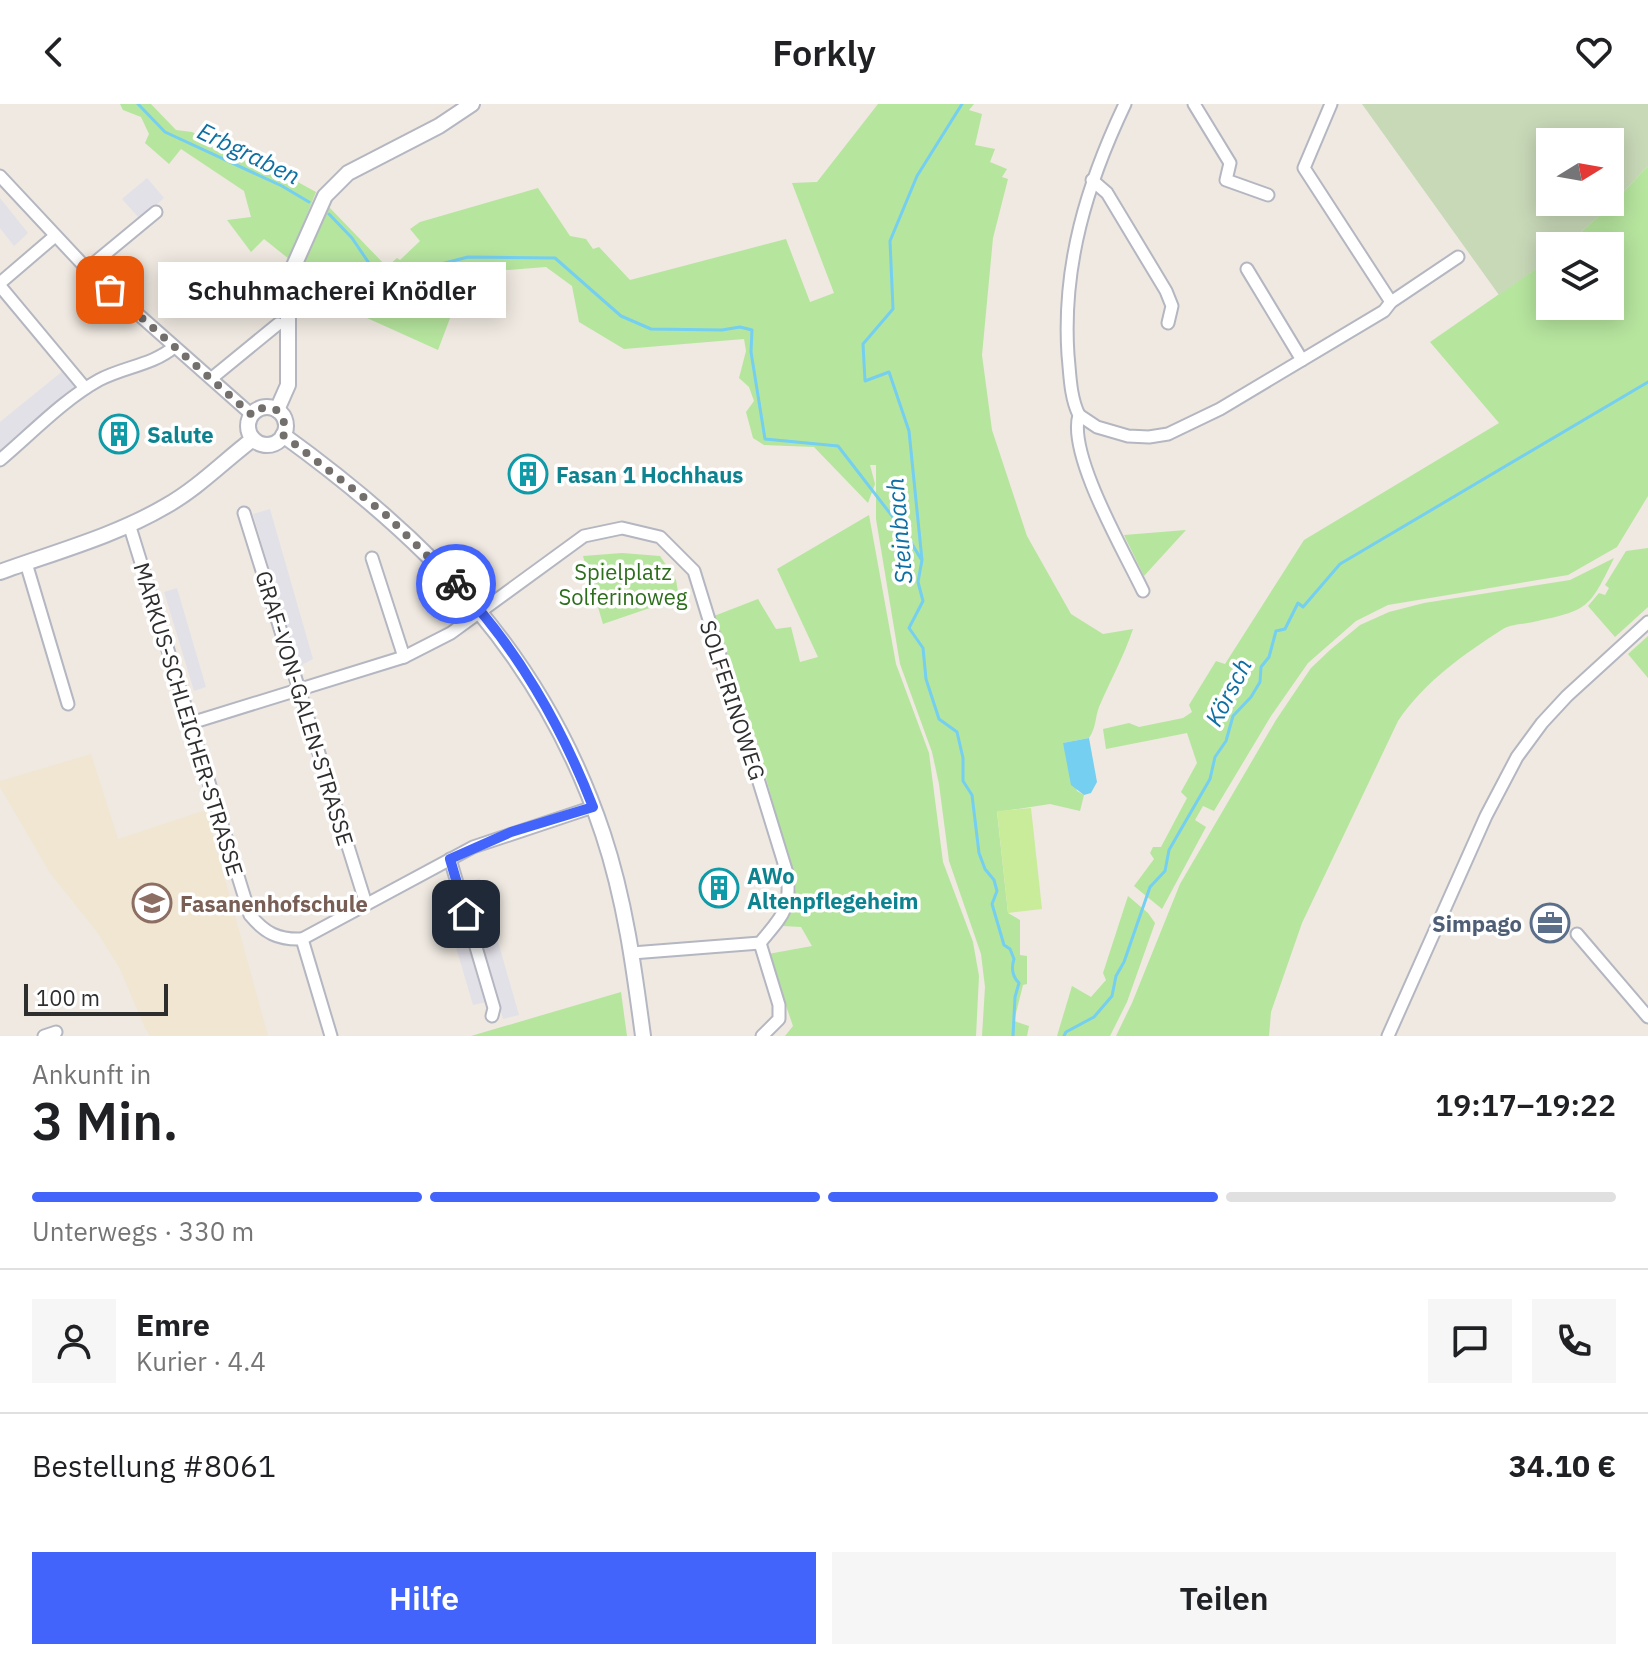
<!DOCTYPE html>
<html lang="de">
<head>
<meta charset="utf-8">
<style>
  :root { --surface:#fff; --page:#f6f6f6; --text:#202124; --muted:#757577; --line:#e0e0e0; --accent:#4264fb }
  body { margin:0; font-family:"IBM Plex Sans",sans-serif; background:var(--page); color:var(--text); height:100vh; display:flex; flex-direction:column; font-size:30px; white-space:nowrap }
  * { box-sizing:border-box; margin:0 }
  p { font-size:26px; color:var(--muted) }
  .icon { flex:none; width:44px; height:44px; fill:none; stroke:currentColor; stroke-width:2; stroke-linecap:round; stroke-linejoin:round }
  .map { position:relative; height:932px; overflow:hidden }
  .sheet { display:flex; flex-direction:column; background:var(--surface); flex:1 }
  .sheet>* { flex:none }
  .needle { width:52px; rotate:79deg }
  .controls { position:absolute; left:1536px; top:24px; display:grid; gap:16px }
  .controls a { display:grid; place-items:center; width:88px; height:88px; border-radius:0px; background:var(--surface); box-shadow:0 4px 20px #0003; font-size:40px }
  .scale { position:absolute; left:24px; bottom:20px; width:144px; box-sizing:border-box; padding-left:8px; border:4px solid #2e2e2e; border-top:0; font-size:22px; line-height:28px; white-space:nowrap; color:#2e2e2e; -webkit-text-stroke:6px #fff; paint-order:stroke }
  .pin { position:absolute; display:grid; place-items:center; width:68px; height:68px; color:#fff; margin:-34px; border-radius:16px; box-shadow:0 4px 12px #0006 }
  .courier { position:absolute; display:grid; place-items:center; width:80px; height:80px; margin:-40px; border:6px solid #4264fb; border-radius:50%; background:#fff; color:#222; box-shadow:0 2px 10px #0007 }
  .bubble { position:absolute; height:56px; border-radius:0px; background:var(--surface); box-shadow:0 4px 20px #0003; font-size:26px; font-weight:600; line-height:56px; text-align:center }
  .overview em { font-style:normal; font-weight:600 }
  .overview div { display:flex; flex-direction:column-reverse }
  .overview { display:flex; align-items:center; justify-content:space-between; height:136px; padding:0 32px }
  h1 { font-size:52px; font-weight:600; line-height:60px }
  .bar { display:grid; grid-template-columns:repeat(4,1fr); gap:12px 8px; align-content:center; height:96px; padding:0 32px }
  .bar i { height:10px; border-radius:6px; background:var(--line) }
  .bar .selected { background:var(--accent) }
  .bar p { grid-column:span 4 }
  .line { display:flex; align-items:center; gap:20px; padding:0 32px; border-top:2px solid var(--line) }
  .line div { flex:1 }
  .round { display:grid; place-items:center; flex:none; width:84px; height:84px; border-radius:0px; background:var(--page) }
  .button { display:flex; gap:16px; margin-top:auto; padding:16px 32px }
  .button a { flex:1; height:92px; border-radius:0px; background:var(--accent); color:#fff; font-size:32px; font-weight:600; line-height:92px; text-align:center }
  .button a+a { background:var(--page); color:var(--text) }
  header { display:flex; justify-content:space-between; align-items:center; height:104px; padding:0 32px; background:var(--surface); font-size:36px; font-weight:600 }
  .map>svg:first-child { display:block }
  .industrial { fill:#e3e1e8 }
  .education { fill:#f0e6d1 }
  .green { fill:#b6e59e }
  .cemetery { fill:#c8d9b8; fill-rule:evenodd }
  .pitch { fill:#c9ec9a }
  .water { fill:#75cff0 }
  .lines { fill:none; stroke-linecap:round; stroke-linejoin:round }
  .stream { stroke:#75cff0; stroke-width:3 }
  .minor-casing { stroke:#b4b7c1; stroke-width:15 }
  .tertiary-casing { stroke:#b4b7c1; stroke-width:18 }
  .minor { stroke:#fff; stroke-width:11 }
  .tertiary { stroke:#fff; stroke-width:14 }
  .done { stroke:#726f6d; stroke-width:8; stroke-dasharray:0 14.4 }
  .route { stroke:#4264fb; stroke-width:10 }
  .labels { text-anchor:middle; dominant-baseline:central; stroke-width:7; stroke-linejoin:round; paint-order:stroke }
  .culture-label { font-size:22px; font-weight:bold; fill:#0d838f; stroke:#fff; text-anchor:start }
  .park-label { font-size:22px; fill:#2c6e1b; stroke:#fff }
  .street-label { font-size:22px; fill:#2e2e2e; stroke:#fff }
  .education-label { font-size:22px; font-weight:bold; fill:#785e54; stroke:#fff; text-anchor:start }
  .service-label { font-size:22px; font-weight:bold; fill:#4e5e75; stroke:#fff; text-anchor:end }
  .water-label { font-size:24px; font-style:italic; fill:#0d6fa3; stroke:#fff }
</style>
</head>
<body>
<header><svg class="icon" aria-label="back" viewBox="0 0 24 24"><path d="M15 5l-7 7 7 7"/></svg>Forkly<svg class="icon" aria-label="heart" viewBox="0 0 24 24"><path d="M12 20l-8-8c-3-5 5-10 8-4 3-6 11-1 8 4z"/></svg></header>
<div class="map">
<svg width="1648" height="932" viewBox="0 0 1648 932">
  <rect width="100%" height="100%" fill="#efe9e1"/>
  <g class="industrial">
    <path d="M147,74l17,20 -24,21 -18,-20z"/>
    <path d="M0,94l28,35 -14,13 -14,-18z"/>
    <path d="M64,266l14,18 -78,64v-30z"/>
    <path d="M270,405l43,150 -15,8 -45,-153z"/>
    <path d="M177,484l29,99 -12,4 -30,-99z"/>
    <path d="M480,774l39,137 -16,4 -39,-136z"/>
    <path d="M455,786l32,112 -14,3 -33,-112z"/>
  </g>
  <path class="education" d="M91,650l27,85 88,-29 62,226h-118l-5,-8 -25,-59 -23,-37 -47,-59 -50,-86v-6z"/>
  <g class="green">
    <path d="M120,0h31l25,26 16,2 44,25 38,12 42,23 -27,67 -25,-20 -13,13 -24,-32 24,-3 -7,-26 -63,-42 -12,15 -24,-21 4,-9 -8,-17 -18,-7z"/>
    <path d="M878,0h96l-5,6 13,4 -7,31 20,4 -5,13 17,7 -5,8 6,2 -15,59 -11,117 10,75 35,106 44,78 32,20 30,-5c-9,27 -23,52 -34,78 -4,11 -3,21 -10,31l-26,5 14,48 7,4 -4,16 -30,-7 -53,8 11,101 12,7v35l7,1v28l-4,1 -9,36 15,5 -2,10h-45l3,-49 -4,-33 -32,-93 -10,-77 -7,-32 -32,-88 -24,-145v-54h-6l5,19 -7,19 -54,-56 -50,-2 -11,-7 -7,-26 8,-11 -5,-14 -10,-9 7,-27 -2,-12 -120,10 -45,-27 -7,-36 -26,-19 -79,6 -29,77 -142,-64 15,-46 18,-33 58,60 10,-9 3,2 20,-19 -10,-12 10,-7 118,-34 32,48 16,3 7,10 6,-2 31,33 156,-41 24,63 24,-9 -42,-110 25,-1z"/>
    <path d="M1648,62v330l-31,51 -49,28 -180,30 -32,16 -48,42 -37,53 -57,95 -11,-5 -8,14 11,7 -44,82 -28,-23 20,-27 -4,-6 3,-6h8l26,-49 -6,-6 16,-29 -10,-30 -81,16 -3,-20 26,-6 10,4 44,-9 9,-6 -3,-7 27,-44 9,3 79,-124 195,-117 -69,-81 120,-83v47h60v-60h-45l43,-38z"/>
    <path d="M869,411l27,149 33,89 14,109 30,80 6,34 -3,60h-191l8,-10 -25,-72 44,-8 -11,-19 -18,-1 9,-20 4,-18 -42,-154 -40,-118 44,-17 18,30 15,-2 9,35 18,-5 -41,-88z"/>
    <path d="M1186,426l-42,46 -20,-41z"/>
    <path d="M1648,444v59l-33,30 -27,-31 11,-13 6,2 4,-7 -4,-3 21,-34z"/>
    <path d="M622,449l38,3 16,24 3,18 -76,26 -20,-68z"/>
    <path d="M1614,454c-25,51 -25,52 -81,64 -8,2 -22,2 -30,7 -39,25 -79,53 -105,92l-96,202 -31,89 -2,24h-153l16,-33 48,-119 96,-164 35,-52 19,-18 30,-25 29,-13 35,-9 146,-23z"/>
    <path d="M1648,532v42l-20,-24z"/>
    <path d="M1128,792l20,17 7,10 -28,79 -17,34h-53l15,-50 19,11 15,-17 -3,-7z"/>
    <path d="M621,888l6,44h-156z"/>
  </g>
  <path class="cemetery" d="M1362,0h286v62l-40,42 -43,38h-15v13l-51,36zM1550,38h60v60h-60z"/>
  <path class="pitch" d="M1031,704l11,101 -34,4 -11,-102z"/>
  <path class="water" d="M1089,634l8,44 -6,11 -7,2 -13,-10 -8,-42z"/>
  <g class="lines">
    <g class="stream">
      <path d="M138,0l27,28 117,54 27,16"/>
      <path d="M962,0l-45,72 -27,65 3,68 -30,35 2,37 24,-9 20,59 13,129 -4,22 5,19 -14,27 14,20 3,31 13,40 18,13 6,26v23l9,14 7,58 6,16 9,11 3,11 -5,13 12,41 6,4 4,10c-3,9 -2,17 5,24l-4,14 -2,39"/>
      <path d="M329,110l23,24 23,34 12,6 81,-21 87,1 66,58 30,13 71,1 18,-3 12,3 -1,22 14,87 73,7 68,88 15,25"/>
      <path d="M1064,932l2,-4 28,-15 18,-21 4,-20 8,-14 26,-75 15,-16 4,-21 41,-71 5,-22 11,-16 7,-25 18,-19 9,-15 1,-15 8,-10 7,-26 9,-2 13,-26 5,4 37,-43 308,-182"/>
    </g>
    <g class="minor-casing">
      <g id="minor">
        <path d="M1125,0c-38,80 -63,161 -57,251 2,19 2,42 11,60 -12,39 46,138 64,176"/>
        <path d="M1194,0l36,59 -4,17 42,15"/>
        <path d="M1331,0l-27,64 87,134"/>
        <path d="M0,72l87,93 165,146"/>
        <path d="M1092,76l15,13 59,98 6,15 -4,17"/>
        <path d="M87,165l69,-57"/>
        <path d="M1247,165l55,91"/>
        <path d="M0,179l55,-47"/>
        <path d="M0,182l85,102"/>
        <path d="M212,274l66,-54"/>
        <path d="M1079,311l18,12 31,9 21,1 19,-3 52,-25 164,-98 7,-9 67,-45"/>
        <path d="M0,356c32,-27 63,-60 99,-80 24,-13 54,-15 75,-33"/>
        <path d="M244,409l122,391"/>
        <path d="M129,420l121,391c15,18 28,25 52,24l171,-92 120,-40"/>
        <path d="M372,454l32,99"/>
        <path d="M26,459l42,141"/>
        <path d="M191,619l213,-66 47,-24 133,-97 38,-8 38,9 34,34 93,302c5,37 -6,44 -27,70l-128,10"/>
        <path d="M450,755l44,149 -2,8"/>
        <path d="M1577,830l71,83"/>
        <path d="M302,835l29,97"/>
        <path d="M760,839l19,62v14l-17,17"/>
        <path d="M44,932l12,-4"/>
        <path d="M1388,932l98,-220 31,-59 25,-34 25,-27 81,-74"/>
      </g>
    </g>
    <g class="tertiary-casing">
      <g id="tertiary">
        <circle cx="267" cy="322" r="19"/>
        <path d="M277,306l11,-25v-97l5,-20 32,-72 23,-23 91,-47 33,-22"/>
        <path d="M283,331c148,107 261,222 320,399 22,66 31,134 40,202"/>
        <path d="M0,468c55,-20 115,-36 166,-66 32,-18 58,-45 87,-67"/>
      </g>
    </g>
    <use href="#minor" class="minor"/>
    <use href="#tertiary" class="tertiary"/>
  </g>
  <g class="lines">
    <path class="done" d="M110,186l142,125 9,-7 16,2 8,14 -2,11 101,78 72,71"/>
    <path class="route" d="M456,480c60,62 106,143 137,223l-82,25 -61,27 16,55"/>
  </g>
  <defs>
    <g id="building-ring" transform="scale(2)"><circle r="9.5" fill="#fff" stroke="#0f9aa8" stroke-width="1.5"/><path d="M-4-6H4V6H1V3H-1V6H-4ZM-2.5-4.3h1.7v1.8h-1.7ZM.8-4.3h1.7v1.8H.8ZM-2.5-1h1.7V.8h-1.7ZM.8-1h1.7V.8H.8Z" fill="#0f9aa8"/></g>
    <g id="school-ring" transform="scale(2)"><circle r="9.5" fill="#fff" stroke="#8d6e63" stroke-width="1.5"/><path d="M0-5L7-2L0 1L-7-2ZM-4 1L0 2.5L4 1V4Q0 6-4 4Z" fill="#8d6e63"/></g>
    <g id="office-ring" transform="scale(2)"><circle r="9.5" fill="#fff" stroke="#5c6f8a" stroke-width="1.5"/><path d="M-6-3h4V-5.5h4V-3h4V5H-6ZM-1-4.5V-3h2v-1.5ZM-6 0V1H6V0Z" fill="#5c6f8a"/></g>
  </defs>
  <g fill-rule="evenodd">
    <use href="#building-ring" x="119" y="330"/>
    <use href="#building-ring" x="528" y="370"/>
    <use href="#building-ring" x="719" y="784"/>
    <use href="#school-ring" x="152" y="799"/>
    <use href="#office-ring" x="1550" y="819"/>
  </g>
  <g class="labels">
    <g class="culture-label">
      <text x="147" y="330">Salute</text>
      <text x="556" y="370">Fasan 1 Hochhaus</text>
      <text x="747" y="771">AWo<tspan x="747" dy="25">Altenpflegeheim</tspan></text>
    </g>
    <g class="park-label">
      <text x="623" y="467">Spielplatz<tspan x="623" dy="25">Solferinoweg</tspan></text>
    </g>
    <g class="street-label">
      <text transform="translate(733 596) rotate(72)">SOLFERINOWEG</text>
      <text transform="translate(305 604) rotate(73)">GRAF-VON-GALEN-STRASSE</text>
      <text transform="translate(189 615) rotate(73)">MARKUS-SCHLEICHER-STRASSE</text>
    </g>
    <g class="education-label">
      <text x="180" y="799">Fasanenhofschule</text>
    </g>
    <g class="service-label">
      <text x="1522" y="819">Simpago</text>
    </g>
    <g class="water-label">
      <text transform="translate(249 49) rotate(26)">Erbgraben</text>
      <text transform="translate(899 427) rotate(-95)">Steinbach</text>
      <text transform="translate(1228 588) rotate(-63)">Körsch</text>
    </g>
  </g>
</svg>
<div class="controls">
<a><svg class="needle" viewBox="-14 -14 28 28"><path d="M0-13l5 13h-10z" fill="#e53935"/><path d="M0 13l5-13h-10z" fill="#757577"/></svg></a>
<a><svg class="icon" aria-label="layers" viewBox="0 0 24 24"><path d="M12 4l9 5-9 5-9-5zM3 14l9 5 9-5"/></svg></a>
</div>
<div class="scale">100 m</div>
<div class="pin" style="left:110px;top:186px;background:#ea580c"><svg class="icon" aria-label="bag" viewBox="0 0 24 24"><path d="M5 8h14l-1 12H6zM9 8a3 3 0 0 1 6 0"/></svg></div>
<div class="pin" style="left:466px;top:810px;background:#1f2937"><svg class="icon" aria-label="home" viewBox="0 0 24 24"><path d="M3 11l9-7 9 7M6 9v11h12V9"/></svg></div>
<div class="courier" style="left:456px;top:480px"><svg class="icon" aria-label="bike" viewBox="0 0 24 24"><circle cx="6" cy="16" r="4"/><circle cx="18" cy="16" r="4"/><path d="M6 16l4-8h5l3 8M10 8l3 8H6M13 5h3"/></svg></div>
<div class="bubble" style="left:158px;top:158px;width:348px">Schuhmacherei Knödler</div>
</div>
<section class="sheet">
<div class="overview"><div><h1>3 Min.</h1><p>Ankunft in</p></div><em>19:17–19:22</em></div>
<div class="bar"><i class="selected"></i><i class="selected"></i><i class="selected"></i><i></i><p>Unterwegs · 330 m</p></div>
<div class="line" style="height:144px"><a class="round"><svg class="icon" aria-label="person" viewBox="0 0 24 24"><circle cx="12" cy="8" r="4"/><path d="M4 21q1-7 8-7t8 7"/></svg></a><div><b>Emre</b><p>Kurier · 4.4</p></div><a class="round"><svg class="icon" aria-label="chat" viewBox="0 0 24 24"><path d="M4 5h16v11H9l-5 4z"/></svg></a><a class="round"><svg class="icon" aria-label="phone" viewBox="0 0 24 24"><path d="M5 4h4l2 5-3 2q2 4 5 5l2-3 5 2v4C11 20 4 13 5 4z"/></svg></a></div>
<div class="line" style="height:104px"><div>Bestellung #8061</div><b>34.10 €</b></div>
<div class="button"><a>Hilfe</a><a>Teilen</a></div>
</section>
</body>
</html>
